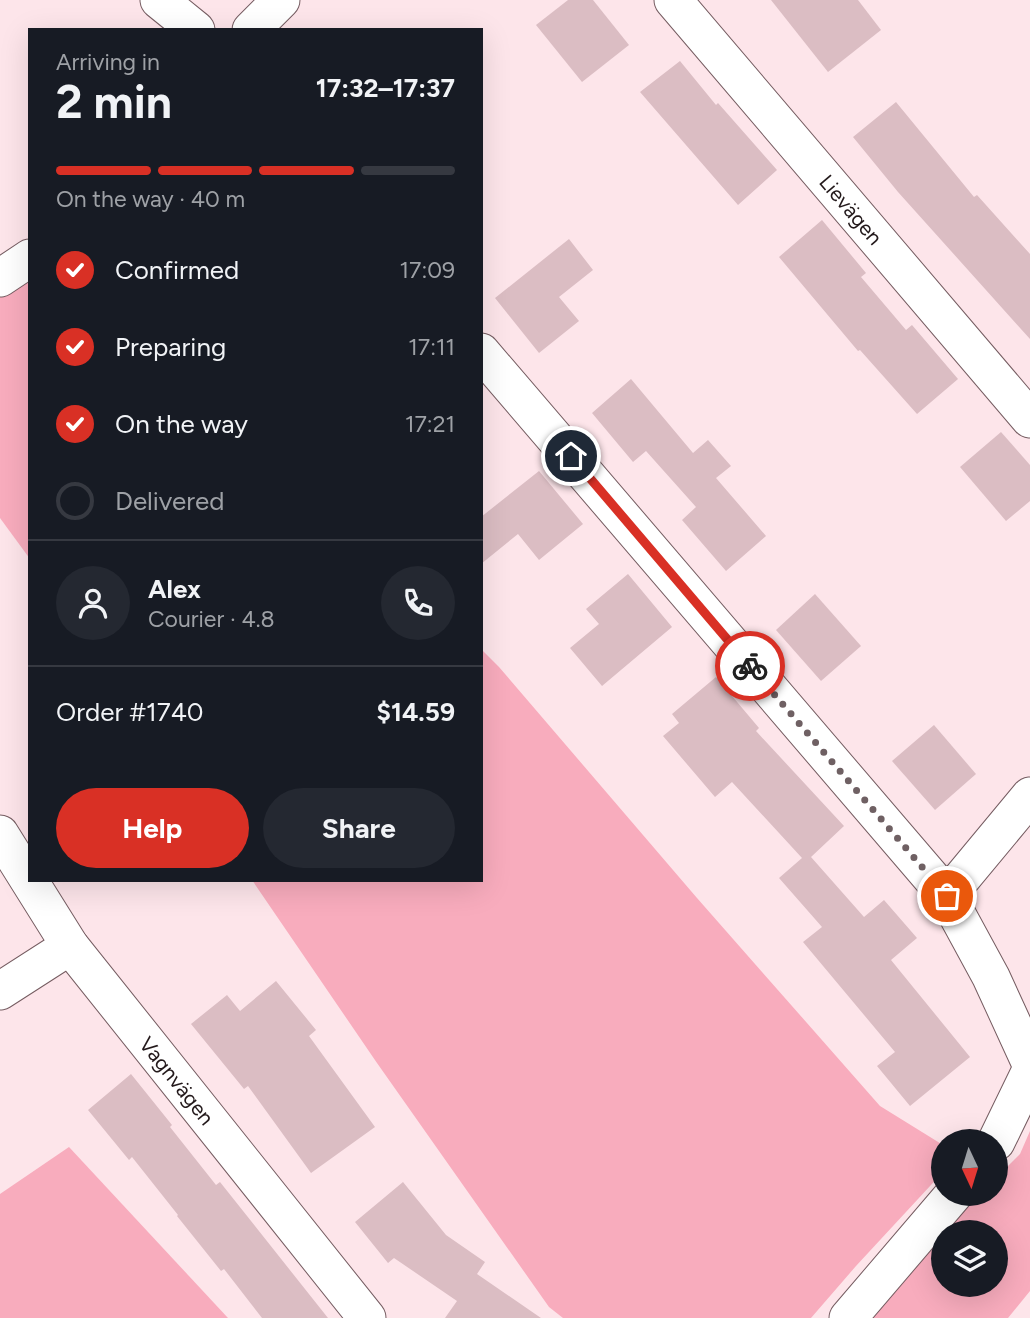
<!DOCTYPE html>
<html lang="en">
<head>
<meta charset="utf-8">
<style>
  :root { --surface:#171b24; --page:#242831; --text:#f1f3f6; --muted:#9ea1a6; --line:#363941; --accent:#d93025 }
  body { margin:0; font-family:Figtree,sans-serif; background:var(--page); color:var(--text); height:100vh; display:flex; flex-direction:column; font-size:26px; white-space:nowrap }
  * { box-sizing:border-box; margin:0 }
  p { font-size:23px; color:var(--muted) }
  .icon { flex:none; width:38px; height:38px; fill:none; stroke:currentColor; stroke-width:2; stroke-linecap:round; stroke-linejoin:round }
  .map { position:relative; flex:1; overflow:hidden }
  .drawer { position:absolute; left:28px; top:28px; width:455px; height:854px; display:flex; flex-direction:column; background:var(--surface); border-radius:0px; box-shadow:0 7px 28px #0002 }
  .drawer>* { flex:none }
  .needle { width:46px; rotate:176deg }
  .buttons { position:absolute; left:931px; top:1129px; display:grid; gap:14px }
  .buttons a { display:grid; place-items:center; width:77px; height:77px; border-radius:50%; background:var(--surface); box-shadow:0 7px 28px #0002; font-size:35px }
  .pin { position:absolute; display:grid; place-items:center; width:60px; height:60px; color:#fff; margin:-30px; border:4px solid #fff; border-radius:50%; box-shadow:0 2px 7px #0007 }
  .courier { position:absolute; display:grid; place-items:center; width:70px; height:70px; margin:-35px; border:5px solid #d93025; border-radius:50%; background:#fff; color:#222; box-shadow:0 2px 9px #0007 }
  .summary em { font-style:normal; font-weight:700 }
  .summary div { display:flex; flex-direction:column-reverse }
  .summary { display:flex; align-items:center; justify-content:space-between; height:119px; padding:0 28px }
  h1 { font-size:46px; font-weight:700; line-height:52px }
  .bar { display:grid; grid-template-columns:repeat(4,1fr); gap:10px 7px; align-content:center; height:84px; padding:0 28px }
  .bar i { height:9px; border-radius:5px; background:var(--line) }
  .bar .current { background:var(--accent) }
  .bar p { grid-column:span 4 }
  .line { display:flex; align-items:center; gap:18px; padding:0 28px; border-top:2px solid var(--line) }
  .line div { flex:1 }
  .round { display:grid; place-items:center; flex:none; width:74px; height:74px; border-radius:37px; background:var(--page) }
  ol { padding:0 28px; list-style:none }
  li { display:flex; align-items:center; gap:21px; height:77px }
  li p { margin-inline-start:auto }
  li .icon { padding:7px; border-radius:50%; background:var(--accent); color:#fff; stroke-width:4 }
  li:last-child { color:var(--muted) }
  li i { width:38px; height:38px; border:4px solid var(--line); border-radius:50% }
  .action { display:flex; gap:14px; margin-top:auto; padding:14px 28px }
  .action a { flex:1; height:80px; border-radius:42px; background:var(--accent); color:#fff; font-size:28px; font-weight:700; line-height:80px; text-align:center }
  .action a+a { background:var(--page); color:var(--text) }
  .map>svg:first-child { display:block }
  .green { fill:#f8acbd; fill-rule:evenodd }
  .building { fill:#dbbdc3 }
  .lines { fill:none; stroke-linecap:round; stroke-linejoin:round }
  .minor-casing { stroke:#755c61; stroke-width:39 }
  .minor { stroke:#fff; stroke-width:37 }
  .done { stroke:#6f6063; stroke-width:7; stroke-dasharray:0 12.6 }
  .route { stroke:#d93025; stroke-width:9 }
  .labels { text-anchor:middle; dominant-baseline:central; stroke-width:5; stroke-linejoin:round; paint-order:stroke }
  .street-label { font-size:21px; fill:#23191b; stroke:#fef8f9 }
</style>
</head>
<body>
<div class="map">
<svg width="1030" height="1318" viewBox="0 0 1030 1318">
  <rect width="100%" height="100%" fill="#fde5ea"/>
  <g class="green">
    <path d="M30,278v281l-30,-41v-222z"/>
    <path d="M481,649l18,18 198,231 183,208 63,39v27l-87,94 -45,52h-248l-14,-11 -172,-244 -125,-183h229z"/>
    <path d="M1030,1131v160l-22,27h-151l124,-124h15v-16l24,-24zM943,1232h53v52h-53z"/>
    <path d="M69,1147l159,171h-228v-124z"/>
  </g>
  <g class="building">
    <path d="M568,0h25l36,45 -47,37 -46,-57z"/>
    <path d="M771,0h87l23,30 -53,42z"/>
    <path d="M680,61l36,44 2,-2 59,67 -39,35 -98,-113z"/>
    <path d="M896,102l78,95 3,-2 53,59v85l-132,-147 -45,-55z"/>
    <path d="M822,220l44,53 -5,4 45,53 6,-5 46,54 -41,35 -57,-64 -2,1 -79,-94z"/>
    <path d="M569,239l24,31 -34,27 20,24 -40,32 -44,-55z"/>
    <path d="M631,379l62,74 15,-13 23,26 -15,12 50,58 -40,35 -44,-51 14,-13 -50,-56 -13,11 -41,-49z"/>
    <path d="M1001,432l29,33v36l-24,20 -46,-54z"/>
    <path d="M539,471l44,53 -44,36 -21,-26 -37,30v-47z"/>
    <path d="M628,574l44,53 -70,59 -32,-38 29,-24 -13,-15z"/>
    <path d="M815,594l46,52 -40,35 -45,-51z"/>
    <path d="M716,677l43,51 -3,3 88,95 -33,31 53,60 20,-17 33,38 -26,22 79,97 -60,49 -33,-40 18,-14 -92,-110 19,-15 -43,-49 23,-20 -70,-76 -17,15 -52,-61 16,-13 -7,-9z"/>
    <path d="M934,725l42,49 -41,36 -43,-49z"/>
    <path d="M276,981l40,49 -7,6 66,91 -64,46 -63,-87 -4,3 -53,-65 36,-29 13,16z"/>
    <path d="M131,1074l41,51 -2,2 46,58 4,-3 108,136h-66l-38,-49 -3,2 -44,-55 1,-1 -46,-58 -3,3 -41,-50z"/>
    <path d="M403,1182l43,53 39,27 -8,12 64,44h-96l12,-17 -63,-43 -6,5 -33,-41z"/>
  </g>
  <g class="lines">
    <g class="minor-casing">
      <g id="minor">
        <path d="M159,0l37,30"/>
        <path id="s1" d="M673,0l357,419"/>
        <path d="M251,30l30,-30"/>
        <path d="M0,278l30,-20"/>
        <path d="M481,352l466,544 44,81 39,85"/>
        <path id="s2" d="M0,834l70,112 297,372"/>
        <path d="M947,896l83,-100"/>
        <path d="M0,991l70,-45"/>
        <path d="M996,1142l34,-70"/>
        <path d="M848,1318l106,-124"/>
      </g>
    </g>
    <use href="#minor" class="minor"/>
  </g>
  <g class="lines">
    <path class="done" d="M750,666l197,230"/>
    <path class="route" d="M571,456l179,210"/>
  </g>
  <g class="labels">
    <g class="street-label">
      <text stroke="none"><textPath href="#s1" startOffset="275">Lievägen</textPath></text>
      <text stroke="none"><textPath href="#s2" startOffset="304">Vagnvägen</textPath></text>
    </g>
  </g>
</svg>
<div class="buttons">
<a><svg class="needle" viewBox="-14 -14 28 28"><path d="M0-13l5 13h-10z" fill="#e53935"/><path d="M0 13l5-13h-10z" fill="#9ea1a6"/></svg></a>
<a><svg class="icon" aria-label="layers" viewBox="0 0 24 24"><path d="M12 4l9 5-9 5-9-5zM3 14l9 5 9-5"/></svg></a>
</div>
<div class="pin" style="left:947px;top:896px;background:#ea580c"><svg class="icon" aria-label="bag" viewBox="0 0 24 24"><path d="M5 8h14l-1 12H6zM9 8a3 3 0 0 1 6 0"/></svg></div>
<div class="pin" style="left:571px;top:456px;background:#1f2937"><svg class="icon" aria-label="home" viewBox="0 0 24 24"><path d="M3 11l9-7 9 7M6 9v11h12V9"/></svg></div>
<div class="courier" style="left:750px;top:666px"><svg class="icon" aria-label="bike" viewBox="0 0 24 24"><circle cx="6" cy="16" r="4"/><circle cx="18" cy="16" r="4"/><path d="M6 16l4-8h5l3 8M10 8l3 8H6M13 5h3"/></svg></div>
<section class="drawer">
<div class="summary"><div><h1>2 min</h1><p>Arriving in</p></div><em>17:32–17:37</em></div>
<div class="bar"><i class="current"></i><i class="current"></i><i class="current"></i><i></i><p>On the way · 40 m</p></div>
<ol>
<li><svg class="icon" aria-label="check" viewBox="0 0 24 24"><path d="M5 12l5 5 9-10"/></svg>Confirmed<p>17:09</p></li>
<li><svg class="icon" aria-label="check" viewBox="0 0 24 24"><path d="M5 12l5 5 9-10"/></svg>Preparing<p>17:11</p></li>
<li><svg class="icon" aria-label="check" viewBox="0 0 24 24"><path d="M5 12l5 5 9-10"/></svg>On the way<p>17:21</p></li>
<li><i></i>Delivered</li>
</ol>
<div class="line" style="height:126px"><a class="round"><svg class="icon" aria-label="person" viewBox="0 0 24 24"><circle cx="12" cy="8" r="4"/><path d="M4 21q1-7 8-7t8 7"/></svg></a><div><b>Alex</b><p>Courier · 4.8</p></div><a class="round"><svg class="icon" aria-label="phone" viewBox="0 0 24 24"><path d="M5 4h4l2 5-3 2q2 4 5 5l2-3 5 2v4C11 20 4 13 5 4z"/></svg></a></div>
<div class="line" style="height:91px"><div>Order #1740</div><b>$14.59</b></div>
<div class="action"><a>Help</a><a>Share</a></div>
</section>
</div>
</body>
</html>
